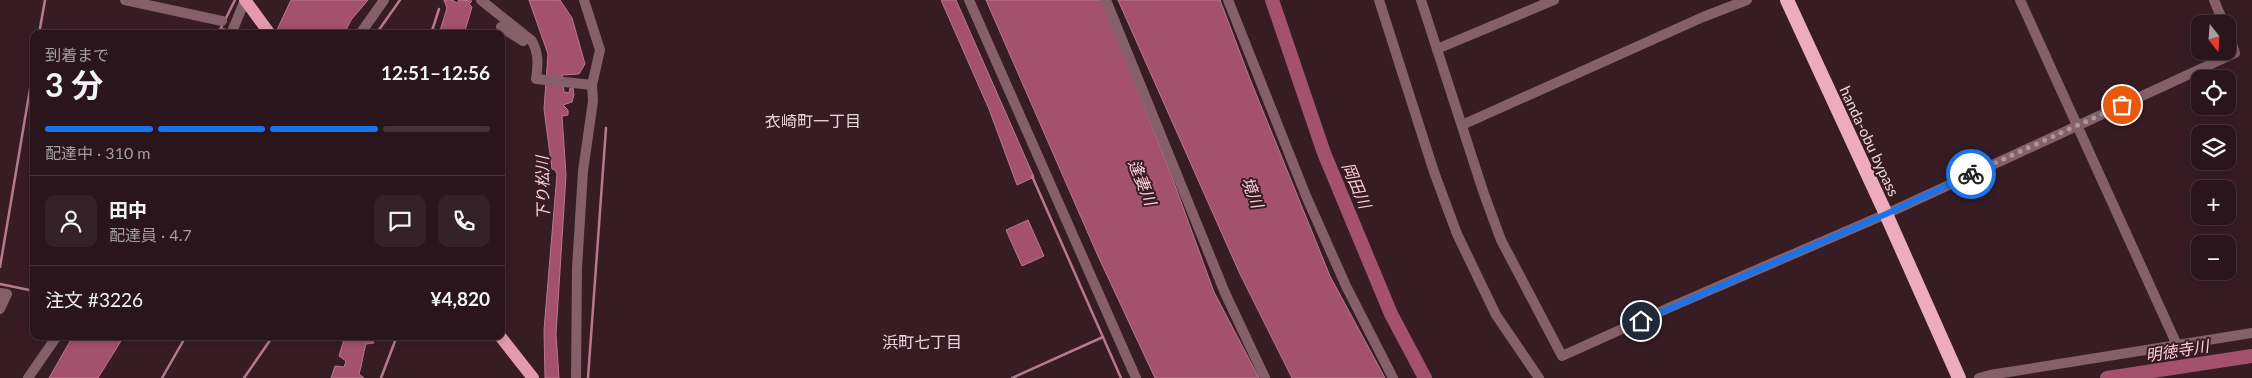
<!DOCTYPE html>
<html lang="ja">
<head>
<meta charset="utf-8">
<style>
  :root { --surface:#29151b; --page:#352228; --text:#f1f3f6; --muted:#a59fa3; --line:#45343a; --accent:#1a73e8 }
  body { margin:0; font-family:Lato,"Noto Sans JP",sans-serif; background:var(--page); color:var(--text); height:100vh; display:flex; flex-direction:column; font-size:19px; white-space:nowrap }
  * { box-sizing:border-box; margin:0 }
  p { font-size:16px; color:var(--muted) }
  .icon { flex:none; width:28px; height:28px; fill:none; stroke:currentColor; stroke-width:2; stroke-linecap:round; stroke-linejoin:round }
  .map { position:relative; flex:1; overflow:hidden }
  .panel { position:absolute; left:30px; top:30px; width:475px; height:310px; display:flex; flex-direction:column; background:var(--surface); border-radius:10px; box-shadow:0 2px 8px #0003,0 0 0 1px var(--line) }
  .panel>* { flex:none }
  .needle { width:32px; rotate:163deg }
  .tools { position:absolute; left:2191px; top:15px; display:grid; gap:10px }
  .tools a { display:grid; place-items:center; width:45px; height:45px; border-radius:10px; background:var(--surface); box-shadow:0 2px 8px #0003,0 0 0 1px var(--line); font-size:25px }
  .pin { position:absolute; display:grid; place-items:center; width:42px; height:42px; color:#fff; margin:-21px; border:2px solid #fff; border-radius:50%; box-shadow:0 1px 5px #0007 }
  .courier { position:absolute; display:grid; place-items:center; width:50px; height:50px; margin:-25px; border:4px solid #1a73e8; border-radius:50%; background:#fff; color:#222; box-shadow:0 1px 6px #0007 }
  .overview em { font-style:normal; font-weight:700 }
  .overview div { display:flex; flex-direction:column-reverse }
  .overview { display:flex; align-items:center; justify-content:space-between; height:85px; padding:0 15px }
  h1 { font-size:32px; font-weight:700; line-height:38px }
  .bar { display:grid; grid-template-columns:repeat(4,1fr); gap:8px 5px; align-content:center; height:60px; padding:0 15px }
  .bar i { height:6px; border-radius:4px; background:var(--line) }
  .bar .on { background:var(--accent) }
  .bar p { grid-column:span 4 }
  .line { display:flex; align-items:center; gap:12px; padding:0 15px; border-top:1px solid var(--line) }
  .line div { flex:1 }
  .round { display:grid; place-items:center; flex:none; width:52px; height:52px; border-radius:10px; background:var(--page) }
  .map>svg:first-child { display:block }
  .water { fill:#a3516d; stroke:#b8798e }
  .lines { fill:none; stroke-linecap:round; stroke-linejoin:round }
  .stream { stroke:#b8798e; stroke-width:2.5 }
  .river { stroke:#a3516d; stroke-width:14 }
  .minor { stroke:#85606a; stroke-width:10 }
  .primary { stroke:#e599b0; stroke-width:12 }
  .trunk { stroke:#edabbe; stroke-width:14 }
  .done { stroke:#ab959b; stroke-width:5; stroke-dasharray:0 9 }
  .route { stroke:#1a73e8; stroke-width:6 }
  .labels { text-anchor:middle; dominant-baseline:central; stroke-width:4; stroke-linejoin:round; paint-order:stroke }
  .street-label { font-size:15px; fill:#e9d6db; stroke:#371c24 }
  .neighbourhood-label { font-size:16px; fill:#e9d6db; stroke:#371c24 }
  .water-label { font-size:16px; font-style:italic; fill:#fecedb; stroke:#371c24 }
</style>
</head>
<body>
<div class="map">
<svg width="2252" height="378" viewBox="0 0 2252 378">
  <rect width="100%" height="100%" fill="#371c24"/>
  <g class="water">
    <path d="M291,0h77l-17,20 -7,14h-69z"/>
    <path d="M444,0h8l5,3 2,-3 13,1 -3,3 3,3 -8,27h-25l8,-26z"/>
    <path d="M529,0h31l12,18 13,46 -6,10 -17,1 2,17 5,1 1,-5h3l1,7 -2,7 -9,3 5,5v5l-6,1 4,59 -10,159 3,44h-14l-1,-48 13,-156 -2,-4 -3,-1 -8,-60 4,-55z"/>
    <path d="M941,0h15l78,177 -17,8 -28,-76z"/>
    <path d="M986,0h116l67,169 45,123 45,86h-104l-57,-122z"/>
    <path d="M1118,0h102l30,79 80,197 55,102h-93l-52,-104z"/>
    <path d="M1028,220l16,36 -22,10 -16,-36z"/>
    <path d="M73,336h51l-26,42h-49z"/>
    <path d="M345,336h24l5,7 -8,1c-3,10 -4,21 -7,30l5,4h-33l4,-12 9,1 2,-6 -7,-5z"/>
  </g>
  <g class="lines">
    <g class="stream">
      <path d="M220,30l15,-30"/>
      <path d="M39,34l6,-34"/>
      <path d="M376,34l24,-34"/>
      <path d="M431,34l8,-25"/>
      <path d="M1032,176l89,202"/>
      <path d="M0,267l34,-202"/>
      <path d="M0,284l34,7"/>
      <path d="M162,378l24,-42"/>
      <path d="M244,378l29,-42"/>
      <path d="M381,378l16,-42"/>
      <path d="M588,378l18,-250"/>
      <path d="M1012,378l91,-41"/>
    </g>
    <g class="river">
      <path d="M1272,0l52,153 67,161 34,64"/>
      <path d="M2107,378l145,-22"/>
    </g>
    <g class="minor">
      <path d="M125,0l97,21"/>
      <path d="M481,0l51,41c7,13 6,24 4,38l56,6"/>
      <path d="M969,0l167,378"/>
      <path d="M1106,0l119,293 40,85"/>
      <path d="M1228,0l78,196 40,90 47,92"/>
      <path d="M1379,0l55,172 23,62 39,81 43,63"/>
      <path d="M1421,0l63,194 17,46 61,116 111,-50 213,-92 349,-161 -7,-21"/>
      <path d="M2020,0l157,345"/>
      <path d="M2214,0l10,24"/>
      <path d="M501,27l22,14"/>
      <path d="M222,34l1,-1"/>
      <path d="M231,34l14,-34"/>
      <path d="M360,34l24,-34"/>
      <path d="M1437,49l117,-49"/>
      <path d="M1462,125l241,-108 44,-17"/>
      <path d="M0,293l7,1 -7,15"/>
      <path d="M28,378l29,-42"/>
      <path d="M576,378l1,-110 6,-97 10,-70 -1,-16 8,-35 -16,-50"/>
      <path d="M1979,378l11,-3 262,-42"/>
    </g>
    <g class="primary">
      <path d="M245,0l25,34"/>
      <path d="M500,336l33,42"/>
    </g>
    <path class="trunk" d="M1787,0l99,214 73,164"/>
  </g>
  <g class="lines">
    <path class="done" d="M1971,174l151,-69"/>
    <path class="route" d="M1641,321l245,-107 85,-40"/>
  </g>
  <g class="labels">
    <g class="street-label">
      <text transform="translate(1870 141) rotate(65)">handa-obu bypass</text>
    </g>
    <g class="neighbourhood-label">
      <text x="813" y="120">衣崎町一丁目</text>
      <text x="922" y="341">浜町七丁目</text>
    </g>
    <g class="water-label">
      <text transform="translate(1143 182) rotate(68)">逢妻川</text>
      <text transform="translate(1357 185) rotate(67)">岡田川</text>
      <text transform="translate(542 188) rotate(-91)">下り松川</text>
      <text transform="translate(1253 192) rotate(69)">境川</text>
      <text transform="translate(2177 350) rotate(-9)">明徳寺川</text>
    </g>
  </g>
</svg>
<div class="tools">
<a><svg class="needle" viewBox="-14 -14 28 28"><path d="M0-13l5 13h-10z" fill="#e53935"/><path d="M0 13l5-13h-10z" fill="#a59fa3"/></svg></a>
<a><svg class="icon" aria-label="locate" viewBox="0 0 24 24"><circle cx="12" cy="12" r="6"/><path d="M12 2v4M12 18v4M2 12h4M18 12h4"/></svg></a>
<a><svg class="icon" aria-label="layers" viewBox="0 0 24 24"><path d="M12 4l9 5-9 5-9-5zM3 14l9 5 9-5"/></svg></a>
<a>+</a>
<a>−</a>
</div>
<div class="pin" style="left:2122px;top:105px;background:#ea580c"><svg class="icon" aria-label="bag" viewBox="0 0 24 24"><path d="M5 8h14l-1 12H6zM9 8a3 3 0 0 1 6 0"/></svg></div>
<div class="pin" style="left:1641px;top:321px;background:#1f2937"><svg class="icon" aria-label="home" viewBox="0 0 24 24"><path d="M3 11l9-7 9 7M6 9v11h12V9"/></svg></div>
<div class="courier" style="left:1971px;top:174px"><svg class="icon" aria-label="bike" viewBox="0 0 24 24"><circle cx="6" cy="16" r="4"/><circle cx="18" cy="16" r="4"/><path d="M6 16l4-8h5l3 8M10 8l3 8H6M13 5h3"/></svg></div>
<section class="panel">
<div class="overview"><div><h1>3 分</h1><p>到着まで</p></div><em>12:51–12:56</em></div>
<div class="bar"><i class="on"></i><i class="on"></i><i class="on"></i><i></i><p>配達中 · 310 m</p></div>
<div class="line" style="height:90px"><a class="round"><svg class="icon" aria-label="person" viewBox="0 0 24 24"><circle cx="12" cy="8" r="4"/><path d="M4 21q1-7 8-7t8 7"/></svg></a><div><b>田中</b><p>配達員 · 4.7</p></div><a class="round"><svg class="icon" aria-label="chat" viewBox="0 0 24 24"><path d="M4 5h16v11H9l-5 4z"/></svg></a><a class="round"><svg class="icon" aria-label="phone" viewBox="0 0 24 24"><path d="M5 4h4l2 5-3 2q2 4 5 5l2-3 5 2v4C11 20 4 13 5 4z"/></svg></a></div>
<div class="line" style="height:65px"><div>注文 #3226</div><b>¥4,820</b></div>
</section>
</div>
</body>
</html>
